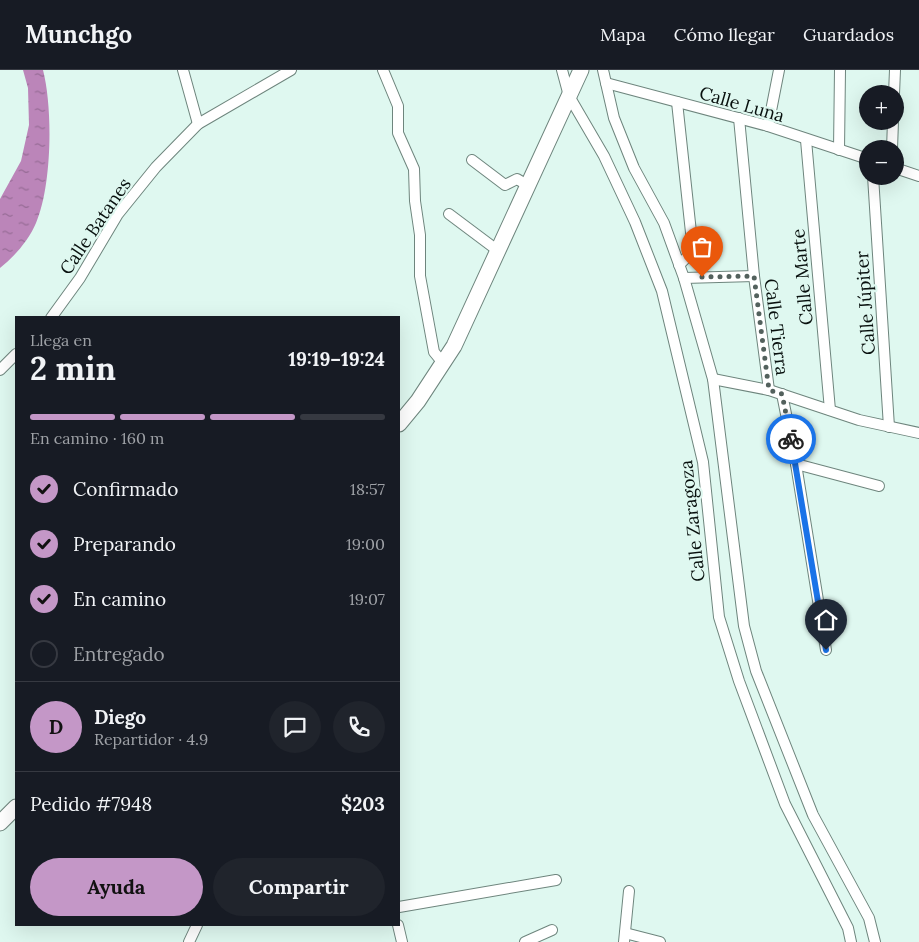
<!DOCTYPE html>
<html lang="es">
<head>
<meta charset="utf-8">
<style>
  :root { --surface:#171b24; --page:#20242c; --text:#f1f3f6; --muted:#9ea1a6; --line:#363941; --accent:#c497c7 }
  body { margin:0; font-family:Lora,serif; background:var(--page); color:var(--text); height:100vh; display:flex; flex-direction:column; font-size:19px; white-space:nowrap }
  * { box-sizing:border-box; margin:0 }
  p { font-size:16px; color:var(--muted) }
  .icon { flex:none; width:28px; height:28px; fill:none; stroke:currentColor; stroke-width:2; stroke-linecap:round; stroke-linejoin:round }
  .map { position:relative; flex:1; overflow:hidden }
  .drawer { position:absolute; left:15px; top:246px; width:385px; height:610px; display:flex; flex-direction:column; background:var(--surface); border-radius:0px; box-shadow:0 5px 20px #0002 }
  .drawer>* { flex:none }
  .buttons { position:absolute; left:859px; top:15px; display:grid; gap:10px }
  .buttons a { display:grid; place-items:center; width:45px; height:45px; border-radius:50%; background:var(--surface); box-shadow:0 5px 20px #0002; font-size:25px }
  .pin { position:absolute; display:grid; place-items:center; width:42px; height:42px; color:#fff; margin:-51px -21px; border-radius:50% 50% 50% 0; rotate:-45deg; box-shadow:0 0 5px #0007 }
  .pin .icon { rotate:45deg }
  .courier { position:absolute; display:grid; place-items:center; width:50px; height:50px; margin:-25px; border:4px solid #1a73e8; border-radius:50%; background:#fff; color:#222; box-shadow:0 1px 6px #0007 }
  .headline em { font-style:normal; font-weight:800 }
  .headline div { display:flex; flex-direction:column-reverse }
  .headline { display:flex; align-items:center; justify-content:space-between; height:85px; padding:0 15px }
  h1 { font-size:32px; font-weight:800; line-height:38px }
  .bar { display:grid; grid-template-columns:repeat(4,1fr); gap:8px 5px; align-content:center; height:60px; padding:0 15px }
  .bar i { height:6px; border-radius:4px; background:var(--line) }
  .bar .current { background:var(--accent) }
  .bar p { grid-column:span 4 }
  .line { display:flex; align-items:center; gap:12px; padding:0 15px; border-top:1px solid var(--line) }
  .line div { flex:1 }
  .round { display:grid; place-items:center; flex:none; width:52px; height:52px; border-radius:26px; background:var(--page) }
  ol { padding:0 15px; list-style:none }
  li { display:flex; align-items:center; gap:15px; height:55px }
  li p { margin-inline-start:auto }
  li .icon { padding:5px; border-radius:50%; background:var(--accent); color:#111; stroke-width:4 }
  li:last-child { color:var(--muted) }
  li i { width:28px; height:28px; border:2px solid var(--line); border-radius:50% }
  .button { display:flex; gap:10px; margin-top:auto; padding:10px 15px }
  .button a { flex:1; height:58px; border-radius:30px; background:var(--accent); color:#111; font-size:20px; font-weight:800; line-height:58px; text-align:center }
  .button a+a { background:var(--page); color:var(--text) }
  header { display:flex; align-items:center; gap:30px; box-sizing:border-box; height:70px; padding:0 25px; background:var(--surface); border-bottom:1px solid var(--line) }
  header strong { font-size:24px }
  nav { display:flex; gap:28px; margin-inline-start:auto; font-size:18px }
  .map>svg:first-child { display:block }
  .water { fill:url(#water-ripples) }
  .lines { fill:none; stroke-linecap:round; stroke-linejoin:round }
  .street-casing { stroke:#6e857d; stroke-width:12 }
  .secondary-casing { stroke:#6e857d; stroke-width:17 }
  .street { stroke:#fff; stroke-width:10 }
  .secondary { stroke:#fff; stroke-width:15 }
  .done { stroke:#53615d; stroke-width:5; stroke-dasharray:0 9 }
  .route { stroke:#1a73e8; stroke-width:6 }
  .labels { text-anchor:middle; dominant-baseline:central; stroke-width:4.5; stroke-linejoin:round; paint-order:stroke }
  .street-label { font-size:18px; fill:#08100e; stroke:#dff8f0 }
</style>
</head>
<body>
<header>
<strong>Munchgo</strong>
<nav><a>Mapa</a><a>Cómo llegar</a><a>Guardados</a></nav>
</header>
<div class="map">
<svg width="919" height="872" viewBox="0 0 919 872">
  <defs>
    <pattern id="water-ripples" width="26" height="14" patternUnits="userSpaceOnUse" patternTransform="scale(1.25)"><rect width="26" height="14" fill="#bb85b9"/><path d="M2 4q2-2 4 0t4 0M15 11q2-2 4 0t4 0" fill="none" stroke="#966b95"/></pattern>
  </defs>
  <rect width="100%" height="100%" fill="#dff8f0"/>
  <path class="water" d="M23,0h20c10,39 9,116 -7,153 -7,17 -22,34 -36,45v-69l21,-38 8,-36 -1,-37z"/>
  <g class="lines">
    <g class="street-casing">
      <g id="street">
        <path d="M183,0l15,54"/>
        <path d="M383,0l15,36v27l16,36 1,32 5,34v41l14,76 9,11"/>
        <path d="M562,0l7,26 35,60 31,66 27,69 41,171 16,155 20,64 46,123 63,124 3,14"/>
        <path d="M603,0l11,48 20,50 30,55 20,55 29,101 31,247 12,45 57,144 56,103 6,24"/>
        <path d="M606,13l162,43 100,33"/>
        <path d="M894,24l1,-24"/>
        <path d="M677,32l16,149 -14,14"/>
        <path d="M739,48l15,158 15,114"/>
        <path d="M768,56l11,-56"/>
        <path d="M806,70l24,270"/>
        <path d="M892,79l1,-28"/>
        <path d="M839,80l1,-80"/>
        <path d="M472,90l33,25 12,-6 10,6"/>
        <path d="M895,98l24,8"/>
        <path d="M873,106l16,251"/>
        <path d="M449,144l48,36"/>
        <path d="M684,208l70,-2"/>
        <path d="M51,248l29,-40 38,-64 38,-47 42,-43 93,-54"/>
        <path d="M0,300l16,-16"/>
        <path d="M713,309l56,11 90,30 60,13"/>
        <path d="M782,324l14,70 30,186"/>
        <path d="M796,394l83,22"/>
        <path d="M399,837l157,-27"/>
        <path d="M398,855l4,17"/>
        <path d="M625,863l35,9"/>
        <path d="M189,872l8,-17"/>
        <path d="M525,872l27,-12"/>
        <path d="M624,872l5,-51"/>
      </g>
    </g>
    <g class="secondary-casing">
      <g id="secondary">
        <path d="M399,354l19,-23 36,-55 127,-276"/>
        <path d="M0,753l16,-16"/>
      </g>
    </g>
    <use href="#street" class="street"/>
    <use href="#secondary" class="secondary"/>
  </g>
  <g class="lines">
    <path class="done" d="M702,207l52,-1 15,114 13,4 9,45"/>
    <path class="route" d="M791,369l35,211"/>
  </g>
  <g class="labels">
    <g class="street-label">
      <text transform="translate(742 34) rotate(16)">Calle Luna</text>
      <text transform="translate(95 156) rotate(-56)">Calle Batanes</text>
      <text transform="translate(802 207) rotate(-95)">Calle Marte</text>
      <text transform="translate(865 233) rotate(-94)">Calle Júpiter</text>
      <text transform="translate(777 257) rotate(83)">Calle Tierra</text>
      <text transform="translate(692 451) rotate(-96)">Calle Zaragoza</text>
    </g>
  </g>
</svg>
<div class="buttons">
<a>+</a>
<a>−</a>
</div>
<div class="pin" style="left:702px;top:207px;background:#ea580c"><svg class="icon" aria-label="bag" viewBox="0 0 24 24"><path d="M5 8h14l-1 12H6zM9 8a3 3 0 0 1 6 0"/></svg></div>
<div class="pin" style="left:826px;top:580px;background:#1f2937"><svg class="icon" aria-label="home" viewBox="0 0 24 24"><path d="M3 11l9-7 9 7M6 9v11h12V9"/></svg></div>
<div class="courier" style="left:791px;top:369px"><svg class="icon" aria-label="bike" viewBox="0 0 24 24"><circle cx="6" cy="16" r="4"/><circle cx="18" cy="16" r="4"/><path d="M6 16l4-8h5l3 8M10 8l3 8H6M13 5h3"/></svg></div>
<section class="drawer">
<div class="headline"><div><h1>2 min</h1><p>Llega en</p></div><em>19:19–19:24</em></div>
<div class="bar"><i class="current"></i><i class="current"></i><i class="current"></i><i></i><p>En camino · 160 m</p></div>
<ol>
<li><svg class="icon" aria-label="check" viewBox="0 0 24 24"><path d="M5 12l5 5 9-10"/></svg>Confirmado<p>18:57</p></li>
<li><svg class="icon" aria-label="check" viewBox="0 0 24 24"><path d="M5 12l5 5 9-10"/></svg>Preparando<p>19:00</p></li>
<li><svg class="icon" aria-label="check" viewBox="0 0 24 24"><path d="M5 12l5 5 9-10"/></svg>En camino<p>19:07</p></li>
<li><i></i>Entregado</li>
</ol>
<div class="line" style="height:90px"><b class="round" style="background:var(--accent);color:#111">D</b><div><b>Diego</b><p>Repartidor · 4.9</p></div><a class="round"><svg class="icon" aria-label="chat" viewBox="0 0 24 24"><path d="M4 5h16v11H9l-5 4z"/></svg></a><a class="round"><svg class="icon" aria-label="phone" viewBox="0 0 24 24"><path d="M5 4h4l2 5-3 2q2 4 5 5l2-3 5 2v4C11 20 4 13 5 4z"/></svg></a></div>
<div class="line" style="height:65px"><div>Pedido #7948</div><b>$203</b></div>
<div class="button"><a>Ayuda</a><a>Compartir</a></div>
</section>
</div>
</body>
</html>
